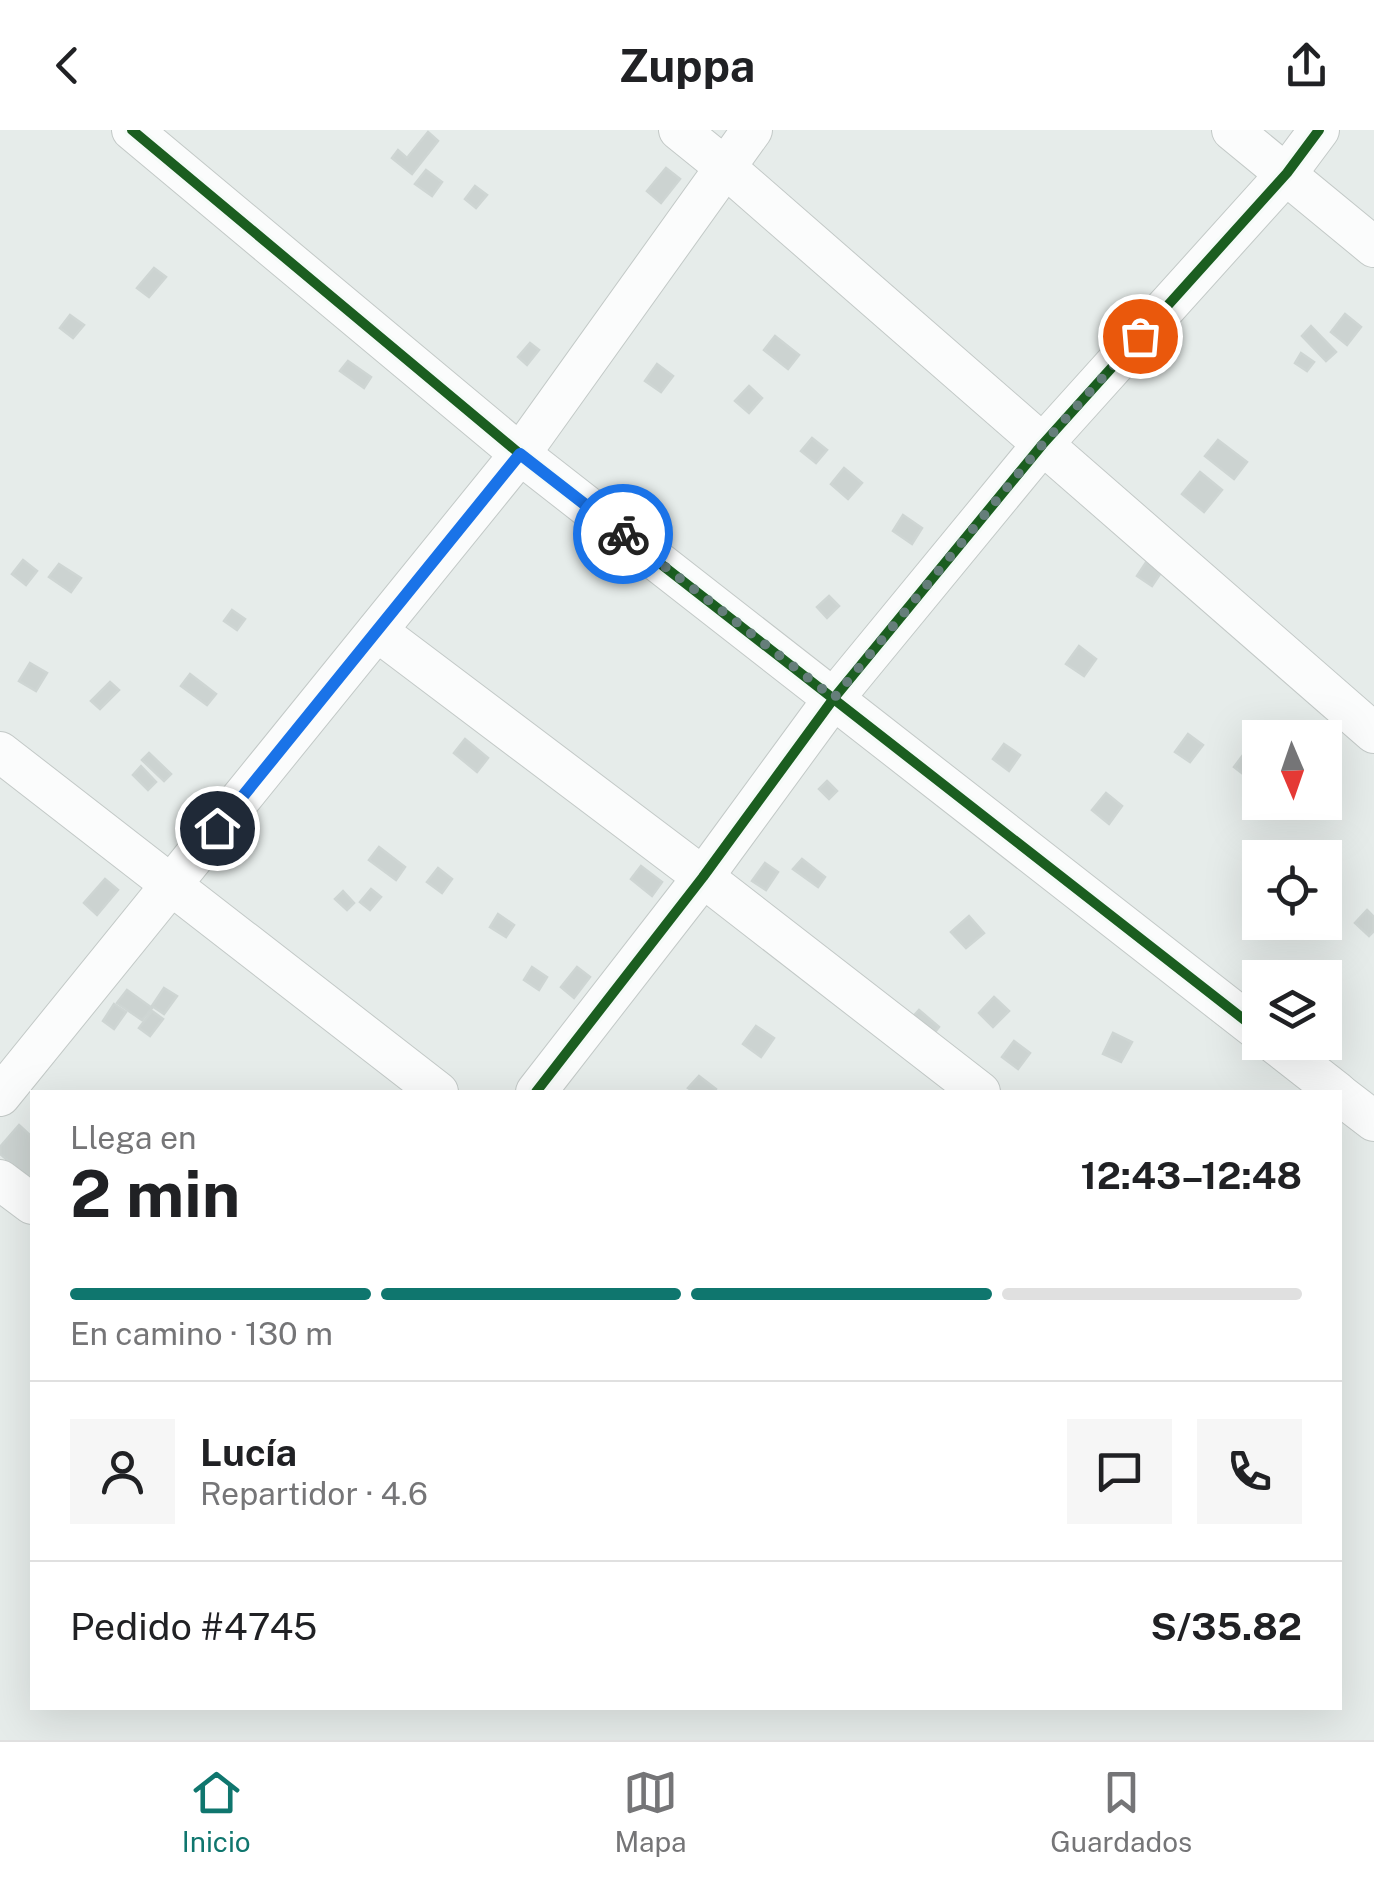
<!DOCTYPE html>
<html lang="es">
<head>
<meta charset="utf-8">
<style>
  :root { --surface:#fff; --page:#f6f6f6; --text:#202124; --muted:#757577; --line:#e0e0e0; --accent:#0f766e }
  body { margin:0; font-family:"Public Sans",sans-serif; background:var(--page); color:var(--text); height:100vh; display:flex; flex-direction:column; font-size:38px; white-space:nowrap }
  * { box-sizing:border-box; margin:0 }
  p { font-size:32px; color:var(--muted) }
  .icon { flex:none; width:55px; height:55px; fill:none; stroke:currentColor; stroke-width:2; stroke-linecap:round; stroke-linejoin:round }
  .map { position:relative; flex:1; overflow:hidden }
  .panel { position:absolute; left:30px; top:960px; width:1312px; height:620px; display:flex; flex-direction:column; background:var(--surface); border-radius:0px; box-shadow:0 10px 40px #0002 }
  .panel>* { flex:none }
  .needle { width:65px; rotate:178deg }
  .buttons { position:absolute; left:1242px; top:590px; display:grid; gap:20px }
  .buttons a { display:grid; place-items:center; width:100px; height:100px; border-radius:0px; background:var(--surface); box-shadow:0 10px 40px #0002; font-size:50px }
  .pin { position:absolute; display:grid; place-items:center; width:85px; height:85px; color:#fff; margin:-42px; border:5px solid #fff; border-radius:50%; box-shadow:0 2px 10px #0007 }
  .courier { position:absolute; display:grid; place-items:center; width:100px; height:100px; margin:-50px; border:8px solid #1a73e8; border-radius:50%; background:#fff; color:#222; box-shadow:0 2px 12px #0007 }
  .summary em { font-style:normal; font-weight:700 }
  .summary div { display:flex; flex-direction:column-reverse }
  .summary { display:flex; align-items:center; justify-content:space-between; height:170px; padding:0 40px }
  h1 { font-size:65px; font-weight:700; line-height:75px }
  .bar { display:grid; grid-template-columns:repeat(4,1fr); gap:15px 10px; align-content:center; height:120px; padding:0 40px }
  .bar i { height:12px; border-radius:8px; background:var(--line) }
  .bar .active { background:var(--accent) }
  .bar p { grid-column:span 4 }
  .line { display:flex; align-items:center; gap:25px; padding:0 40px; border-top:2px solid var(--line) }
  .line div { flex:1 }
  .round { display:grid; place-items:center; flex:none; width:105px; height:105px; border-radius:0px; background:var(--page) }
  header { display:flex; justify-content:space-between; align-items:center; height:130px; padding:0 40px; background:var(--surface); font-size:45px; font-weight:700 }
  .tabs { display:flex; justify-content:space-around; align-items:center; height:140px; border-top:2px solid var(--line); background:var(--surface); font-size:28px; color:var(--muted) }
  .tabs a { display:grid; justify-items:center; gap:5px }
  .tabs .active { color:var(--accent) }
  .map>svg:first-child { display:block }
  .building { fill:#ccd3d1; stroke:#ced5d3; stroke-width:2.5 }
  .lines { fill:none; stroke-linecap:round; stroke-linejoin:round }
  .minor-casing { stroke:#c3c9c7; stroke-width:42 }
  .minor { stroke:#fbfcfc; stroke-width:40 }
  .cycleway-casing { stroke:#f5fbf8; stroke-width:16 }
  .cycleway { stroke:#1b5e20; stroke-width:10 }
  .done { stroke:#657e7a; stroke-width:10; stroke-dasharray:0 18 }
  .route { stroke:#1a73e8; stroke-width:12 }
</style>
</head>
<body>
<header><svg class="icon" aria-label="back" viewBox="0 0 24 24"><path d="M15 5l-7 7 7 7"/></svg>Zuppa<svg class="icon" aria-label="share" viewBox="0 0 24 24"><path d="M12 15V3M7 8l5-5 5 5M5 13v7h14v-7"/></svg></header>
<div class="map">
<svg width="1374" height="1610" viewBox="0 0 1374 1610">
  <rect width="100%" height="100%" fill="#e6ecea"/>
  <g class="building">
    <path d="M428,2l10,9 -26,33 -20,-16 6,-8 9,8z"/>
    <path d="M666,38l14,11 -19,24 -14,-12z"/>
    <path d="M426,40l16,12 -10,14 -17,-12z"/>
    <path d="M475,56l12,9 -11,13 -11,-9z"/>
    <path d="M154,138l12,9 -17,20 -12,-9z"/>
    <path d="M1345,184l16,13 -14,18 -16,-13z"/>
    <path d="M70,185l14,10 -11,13 -13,-10z"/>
    <path d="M1311,196l25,26 -10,9 -24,-25z"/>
    <path d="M775,206l24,19 -11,14 -24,-19z"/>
    <path d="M530,213l9,7 -12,15 -9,-8z"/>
    <path d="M1301,223l13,9 -7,9 -12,-8z"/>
    <path d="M348,231l23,16 -7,11 -24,-17z"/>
    <path d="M657,234l16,12 -12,16 -16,-11z"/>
    <path d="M749,256l13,12 -13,15 -14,-12z"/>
    <path d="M812,308l15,12 -11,13 -15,-12z"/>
    <path d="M1218,310l29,22 -13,17 -29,-23z"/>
    <path d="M844,338l18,15 -14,16 -17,-15z"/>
    <path d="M1200,342l22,18 -18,22 -22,-18z"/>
    <path d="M903,385l19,13 -10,16 -19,-13z"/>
    <path d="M1149,428l15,10 -12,18 -15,-10z"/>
    <path d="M23,430l14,11 -11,14 -14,-11z"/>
    <path d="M59,434l22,14 -10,14 -22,-15z"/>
    <path d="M829,466l10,10 -12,12 -10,-11z"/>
    <path d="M232,480l13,9 -8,11 -13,-9z"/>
    <path d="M1079,516l17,13 -12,17 -18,-12z"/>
    <path d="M30,533l17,10 -11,18 -17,-10z"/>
    <path d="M190,544l26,20 -9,11 -26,-19z"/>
    <path d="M110,552l9,8 -19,19 -9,-8z"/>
    <path d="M1188,604l15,11 -13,17 -15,-10z"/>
    <path d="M465,609l23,19 -11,14 -23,-19z"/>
    <path d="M1004,614l16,11 -11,16 -16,-12z"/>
    <path d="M149,623l22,21 -7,7 -22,-21z"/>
    <path d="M1243,625l13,11 -9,11 -13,-10z"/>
    <path d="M141,636l15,16 -8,8 -15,-15z"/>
    <path d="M827,651l10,10 -8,8 -10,-10z"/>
    <path d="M1106,663l16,13 -13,18 -17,-14z"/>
    <path d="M379,717l26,20 -9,13 -27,-20z"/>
    <path d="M802,729l23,18 -7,10 -25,-18z"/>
    <path d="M765,733l13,9 -12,18 -14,-9z"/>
    <path d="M641,736l21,16 -10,14 -21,-17z"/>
    <path d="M438,738l14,11 -10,14 -15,-11z"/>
    <path d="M105,749l13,11 -21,25 -13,-12z"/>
    <path d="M371,759l10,8 -11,13 -10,-8z"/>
    <path d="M343,761l11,12 -7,7 -12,-11z"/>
    <path d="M1367,780l7,7v14l-5,5 -14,-13z"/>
    <path d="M498,784l16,11 -8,12 -16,-10z"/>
    <path d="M969,786l15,17 -18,15 -15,-16z"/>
    <path d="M532,837l15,10 -8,13 -15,-10z"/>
    <path d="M577,837l13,10 -16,21 -13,-11z"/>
    <path d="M164,858l13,8 -13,18 -12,-8z"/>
    <path d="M127,860l25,18 -10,12 -25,-17z"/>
    <path d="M994,867l15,14 -16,16 -14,-14z"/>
    <path d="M114,874l12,8 -12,17 -11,-8z"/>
    <path d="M919,880l20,17 -8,10 -21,-17z"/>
    <path d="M152,881l11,8 -13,17 -11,-8z"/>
    <path d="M756,896l18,12 -13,19 -18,-13z"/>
    <path d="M1113,903l19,9 -11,20 -18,-8z"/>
    <path d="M1014,911l16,12 -12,16 -16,-12z"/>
    <path d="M699,946l17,13 -2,3h-20l-6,-4z"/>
    <path d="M19,995l13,12v36l-3,5 -29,-24v-7z"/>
  </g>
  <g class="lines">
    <g class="minor-casing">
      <g id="minor">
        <path d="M132,0l388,324 740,578"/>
        <path d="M679,0l47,38 648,565"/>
        <path d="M1232,0l142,117"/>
        <path d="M377,501l326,246 277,215"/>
        <path d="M0,622l438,340"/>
        <path d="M1273,912l64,50"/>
        <path d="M536,962l167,-215 131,-179 208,-253 245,-272 32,-43"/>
        <path d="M1340,965l34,26"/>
        <path d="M0,966l520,-642 232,-324"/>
        <path d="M0,1050l32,24"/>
      </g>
    </g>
    <use href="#minor" class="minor"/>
    <g class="cycleway-casing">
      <g id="cycleway">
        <path d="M132,0l388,324 740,578"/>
        <path d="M536,962l167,-215 131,-179 208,-253 245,-272 32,-43"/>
      </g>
    </g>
    <use href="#cycleway" class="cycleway"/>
  </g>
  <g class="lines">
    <path class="done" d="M623,404l211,164 208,-253 98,-109"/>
    <path class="route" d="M217,698l303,-374 103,80"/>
  </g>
</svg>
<div class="buttons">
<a><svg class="needle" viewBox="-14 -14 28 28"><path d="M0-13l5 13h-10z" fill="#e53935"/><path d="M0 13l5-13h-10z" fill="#757577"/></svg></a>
<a><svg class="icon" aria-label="locate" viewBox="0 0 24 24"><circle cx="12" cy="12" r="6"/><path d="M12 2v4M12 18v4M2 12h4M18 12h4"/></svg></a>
<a><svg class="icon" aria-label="layers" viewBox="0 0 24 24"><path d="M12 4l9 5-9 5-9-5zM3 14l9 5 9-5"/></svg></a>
</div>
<div class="pin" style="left:1140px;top:206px;background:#ea580c"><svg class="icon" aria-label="bag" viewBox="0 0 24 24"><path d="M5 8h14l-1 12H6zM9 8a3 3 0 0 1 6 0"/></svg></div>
<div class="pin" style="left:217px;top:698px;background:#1f2937"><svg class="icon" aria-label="home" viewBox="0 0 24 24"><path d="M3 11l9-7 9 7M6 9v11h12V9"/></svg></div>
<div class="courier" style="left:623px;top:404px"><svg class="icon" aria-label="bike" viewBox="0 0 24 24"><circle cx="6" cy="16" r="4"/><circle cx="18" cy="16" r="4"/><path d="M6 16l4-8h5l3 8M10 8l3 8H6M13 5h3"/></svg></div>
<section class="panel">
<div class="summary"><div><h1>2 min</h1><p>Llega en</p></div><em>12:43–12:48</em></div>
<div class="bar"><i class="active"></i><i class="active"></i><i class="active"></i><i></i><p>En camino · 130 m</p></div>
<div class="line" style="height:180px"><a class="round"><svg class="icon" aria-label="person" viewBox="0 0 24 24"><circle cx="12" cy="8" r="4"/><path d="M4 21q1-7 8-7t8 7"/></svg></a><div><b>Lucía</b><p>Repartidor · 4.6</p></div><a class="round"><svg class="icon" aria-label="chat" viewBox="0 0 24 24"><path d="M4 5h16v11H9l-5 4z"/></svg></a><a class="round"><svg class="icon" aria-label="phone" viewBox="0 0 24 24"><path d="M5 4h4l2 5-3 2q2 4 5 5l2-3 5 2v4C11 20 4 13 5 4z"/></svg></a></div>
<div class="line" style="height:130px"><div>Pedido #4745</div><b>S/35.82</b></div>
</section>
</div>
<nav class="tabs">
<a class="active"><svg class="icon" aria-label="home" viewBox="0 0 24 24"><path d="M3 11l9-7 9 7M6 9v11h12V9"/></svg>Inicio</a>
<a><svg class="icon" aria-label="map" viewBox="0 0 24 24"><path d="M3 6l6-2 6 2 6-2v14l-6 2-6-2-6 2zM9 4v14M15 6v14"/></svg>Mapa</a>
<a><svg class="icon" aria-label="saved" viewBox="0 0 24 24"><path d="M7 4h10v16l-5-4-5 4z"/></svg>Guardados</a>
</nav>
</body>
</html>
